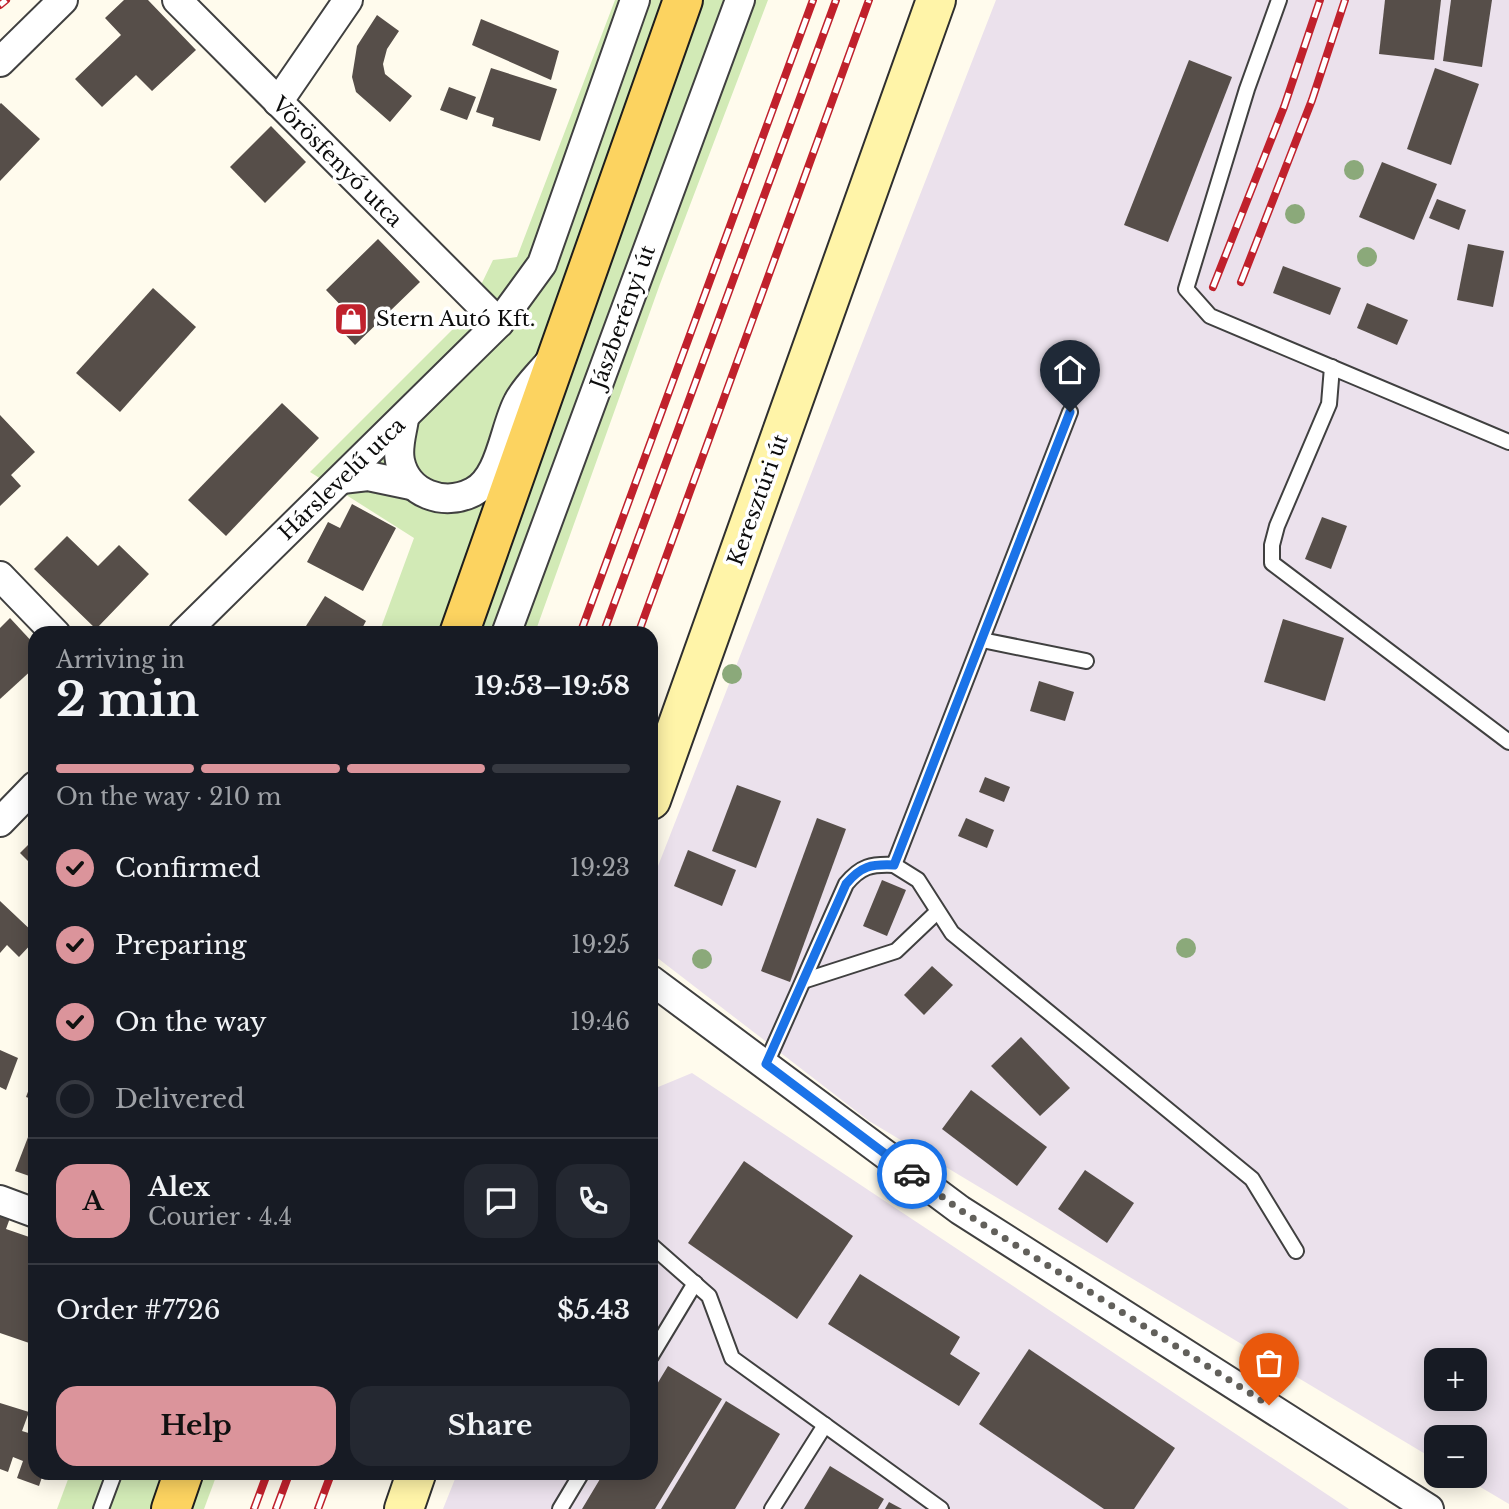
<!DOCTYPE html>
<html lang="en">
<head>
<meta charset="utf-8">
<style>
  :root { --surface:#171b24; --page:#242831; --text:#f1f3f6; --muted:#9ea1a6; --line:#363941; --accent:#db949b }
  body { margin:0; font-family:"Libre Baskerville",serif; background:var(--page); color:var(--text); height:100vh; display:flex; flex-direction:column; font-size:26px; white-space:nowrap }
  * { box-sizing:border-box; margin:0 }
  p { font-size:23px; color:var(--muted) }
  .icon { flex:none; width:38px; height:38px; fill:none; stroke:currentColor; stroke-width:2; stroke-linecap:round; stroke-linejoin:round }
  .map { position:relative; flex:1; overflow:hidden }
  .drawer { position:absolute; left:28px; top:626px; width:630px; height:854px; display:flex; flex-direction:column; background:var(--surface); border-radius:21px; box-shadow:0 4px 18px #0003 }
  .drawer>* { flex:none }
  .tools { position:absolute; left:1424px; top:1348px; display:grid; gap:14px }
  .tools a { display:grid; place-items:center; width:63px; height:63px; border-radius:14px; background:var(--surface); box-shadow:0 4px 18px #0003; font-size:35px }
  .pin { position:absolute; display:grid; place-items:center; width:60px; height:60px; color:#fff; margin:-72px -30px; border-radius:50% 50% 50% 0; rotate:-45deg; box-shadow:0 0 7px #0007 }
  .pin .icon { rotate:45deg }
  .courier { position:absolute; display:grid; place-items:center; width:70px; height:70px; margin:-35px; border:5px solid #1a73e8; border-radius:50%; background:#fff; color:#222; box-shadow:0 2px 9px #0007 }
  .headline em { font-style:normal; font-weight:700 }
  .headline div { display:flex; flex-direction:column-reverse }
  .headline { display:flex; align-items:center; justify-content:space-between; height:119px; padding:0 28px }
  h1 { font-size:46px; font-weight:700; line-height:52px }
  .bar { display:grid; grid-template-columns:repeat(4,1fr); gap:10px 7px; align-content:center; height:84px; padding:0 28px }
  .bar i { height:9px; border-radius:5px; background:var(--line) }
  .bar .selected { background:var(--accent) }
  .bar p { grid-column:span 4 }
  .line { display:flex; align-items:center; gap:18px; padding:0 28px; border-top:2px solid var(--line) }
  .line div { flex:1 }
  .round { display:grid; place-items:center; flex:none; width:74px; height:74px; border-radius:21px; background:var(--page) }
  ol { padding:0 28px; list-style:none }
  li { display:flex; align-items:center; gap:21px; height:77px }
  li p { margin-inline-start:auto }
  li .icon { padding:7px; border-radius:50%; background:var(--accent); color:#111; stroke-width:4 }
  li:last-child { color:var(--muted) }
  li i { width:38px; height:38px; border:4px solid var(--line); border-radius:50% }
  .primary-button { display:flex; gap:14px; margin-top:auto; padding:14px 28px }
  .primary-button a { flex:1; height:80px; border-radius:21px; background:var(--accent); color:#111; font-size:28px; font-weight:700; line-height:80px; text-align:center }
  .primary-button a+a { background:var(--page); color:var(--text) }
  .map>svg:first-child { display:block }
  .industrial { fill:#ebe1ec; fill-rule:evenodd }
  .green { fill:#d2eab6 }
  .building { fill:#564e49 }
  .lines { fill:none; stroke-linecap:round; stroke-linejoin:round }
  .lane-casing { stroke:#404040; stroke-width:18 }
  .street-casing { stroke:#404040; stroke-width:32 }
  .secondary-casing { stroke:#2f2f2f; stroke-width:42 }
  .primary-casing { stroke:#1e1e1e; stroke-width:42 }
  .lane { stroke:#fff; stroke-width:14 }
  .street { stroke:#fff; stroke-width:28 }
  .secondary { stroke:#fff4a8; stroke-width:38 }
  .primary { stroke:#fcd360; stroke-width:38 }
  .rail-casing { stroke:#c0212c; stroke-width:8 }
  .rail { stroke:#fff; stroke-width:5; stroke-dasharray:16; stroke-linecap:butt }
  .tree { fill:#8ba97a }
  .done { stroke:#62605b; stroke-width:7; stroke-dasharray:0 12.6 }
  .route { stroke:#1a73e8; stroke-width:9 }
  .labels { text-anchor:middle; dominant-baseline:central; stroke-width:7; stroke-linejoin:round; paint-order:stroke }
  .street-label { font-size:21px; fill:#0d0d0d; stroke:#fff }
  .poi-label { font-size:21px; fill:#0d0d0d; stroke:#fff; text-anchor:start }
</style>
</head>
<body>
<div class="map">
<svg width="1509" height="1509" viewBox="0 0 1509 1509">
  <rect width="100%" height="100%" fill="#fffbed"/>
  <g class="industrial">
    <path d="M996,0h513v1504l-49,-29h15v-38h-38v24l-568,-340 -218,-168v-69zM1437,1360h38v38h-38z"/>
    <path d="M692,1073l657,436h-906l14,-35h194v-384z"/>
  </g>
  <g class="green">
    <path d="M615,0h153l-108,284 -124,346 -3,3h-154l35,-95 -104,-66 156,-156 27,-56 24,-3z"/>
    <path d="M70,1474h147l-13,35h-147z"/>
  </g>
  <g class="building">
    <path d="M124,0h24l48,50 -44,41 -16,-16 -34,32 -27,-28 46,-44 -16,-17z"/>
    <path d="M1385,0h56l-7,60 -55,-6z"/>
    <path d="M1451,0h41l-10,67 -39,-6z"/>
    <path d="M377,15l22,16 -12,18 -4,15 2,10 27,22 -22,26 -34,-30 -4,-15 5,-31z"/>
    <path d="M481,19l78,32 -8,29 -79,-35z"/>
    <path d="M1189,60l43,17 -64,165 -44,-17z"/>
    <path d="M491,68l66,21 -17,52 -48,-15 2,-8 -18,-6z"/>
    <path d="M1435,68l44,16 -28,81 -44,-16z"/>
    <path d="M449,87l27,10 -9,23 -27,-10z"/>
    <path d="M1,103l39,36 -40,42v-77z"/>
    <path d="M271,126l35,36 -41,41 -35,-36z"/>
    <path d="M1382,162l55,22 -23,56 -55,-23z"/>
    <path d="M1437,199l29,11 -7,20 -30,-12z"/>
    <path d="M378,239l42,43 -65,63 -16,-17 12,-12 -25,-26z"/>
    <path d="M1468,244l36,7 -11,56 -36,-7z"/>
    <path d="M1283,266l58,22 -11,27 -57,-22z"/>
    <path d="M153,288l43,39 -76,85 -44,-39z"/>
    <path d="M1367,303l41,17 -11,25 -40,-17z"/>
    <path d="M282,403l37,35 -93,98 -38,-36z"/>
    <path d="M0,415l35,37 -24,23 10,11 -21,20z"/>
    <path d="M352,504l44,24 -33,63 -56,-29 21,-40 12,6z"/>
    <path d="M1322,517l25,9 -16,43 -26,-10z"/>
    <path d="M67,536l31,30 21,-21 30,29 -53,55 -62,-60z"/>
    <path d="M325,596l41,25 -7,13h-41l-12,-8z"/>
    <path d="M10,618l25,27v22l-35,32v-71z"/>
    <path d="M1283,619l61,19 -19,63 -61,-19z"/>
    <path d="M1039,681l35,11 -9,29 -35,-10z"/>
    <path d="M985,777l25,10 -6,15 -25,-10z"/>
    <path d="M737,785l44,16 -25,67 -44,-17z"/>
    <path d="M817,818l29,11 -56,153 -29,-11z"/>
    <path d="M966,818l28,12 -7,18 -29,-12z"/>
    <path d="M35,838v30l-15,-15z"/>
    <path d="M688,850l48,20 -14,36 -48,-20z"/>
    <path d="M882,880l24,10 -19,46 -24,-10z"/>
    <path d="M0,901l35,33v6l-16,17 -12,-12 -7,8z"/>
    <path d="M932,966l21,19 -29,30 -20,-20z"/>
    <path d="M1021,1037l49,51 -30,28 -49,-50z"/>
    <path d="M0,1050l18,8 -12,32 -6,-3z"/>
    <path d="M35,1073v27l-9,-3z"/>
    <path d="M971,1090l76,57 -30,39 -75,-57z"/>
    <path d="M35,1119v59l-20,-7z"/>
    <path d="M744,1161l109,75 -56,83 -109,-76z"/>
    <path d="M1085,1170l49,33 -27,40 -49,-34z"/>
    <path d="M0,1215l10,3 -4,11 29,10v106l-35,-12z"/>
    <path d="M860,1274l100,63 -10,17 30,19 -21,33 -131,-82z"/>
    <path d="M1029,1349l146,99 -41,61h-30l-125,-85z"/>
    <path d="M668,1366l54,33 -67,110h-73l21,-35h48v-80z"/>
    <path d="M726,1401l54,33 -45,75h-74z"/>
    <path d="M0,1403l29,9 -7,19 13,4v39h8l-4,12 -22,-8 6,-17 -10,-4 -5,15 -8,-3z"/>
    <path d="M830,1466l54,33 -6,10h-74z"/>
    <path d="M889,1502l13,7h-17z"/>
  </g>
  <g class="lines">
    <g class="lane-casing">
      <g id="lane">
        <path d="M1279,0l-32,89 -61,200 24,27 299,126"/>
        <path d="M1332,367l-3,37 -52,122 -5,19v18l237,179"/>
        <path d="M982,640l104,21"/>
        <path d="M894,865l24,15 34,53 300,246 44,72"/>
        <path d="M806,980l90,-29 41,-39"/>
        <path d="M766,1064l80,-180c15,-18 25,-20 48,-19l176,-453"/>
        <path d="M651,1245l58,51 23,62 209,151"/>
        <path d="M651,1356l44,-73"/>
        <path d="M101,1509l13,-35"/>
        <path d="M560,1509l21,-35"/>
        <path d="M772,1509l53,-84"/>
      </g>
    </g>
    <g class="street-casing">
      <g id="street">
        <path d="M177,0l322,323"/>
        <path d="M0,62l63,-62"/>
        <path d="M278,102l70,-102"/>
        <path d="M404,419c-2,14 -7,28 -4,42 7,33 44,46 73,31 28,-14 31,-64 45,-90 7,-14 20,-26 30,-38"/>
        <path d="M342,479l26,-3 43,9"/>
        <path d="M0,576l56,58"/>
        <path d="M183,634l316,-311 43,-59 93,-264"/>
        <path d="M506,634l234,-634"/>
        <path d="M0,822l35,-36"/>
        <path d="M651,980l309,230 469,299"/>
        <path d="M0,1200l35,13"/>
      </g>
    </g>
    <g class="secondary-casing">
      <g id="secondary">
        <path d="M651,800l285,-800"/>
        <path d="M404,1509l12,-35"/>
      </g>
    </g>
    <g class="primary-casing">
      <g id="primary">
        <path d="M459,634l224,-634"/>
        <path d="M171,1509l12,-35"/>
      </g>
    </g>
    <use href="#lane" class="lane"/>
    <use href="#street" class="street"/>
    <use href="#secondary" class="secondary"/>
    <use href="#primary" class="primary"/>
    <g class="rail-casing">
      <g id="rail">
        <path d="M0,5l6,-5"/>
        <path d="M1241,282l71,-182 33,-100"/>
        <path d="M1213,287l71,-180 36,-107"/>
        <path d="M580,634l233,-634"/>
        <path d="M603,634l233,-634"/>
        <path d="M638,634l231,-634"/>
        <path d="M254,1509l13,-35"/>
        <path d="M276,1509l13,-35"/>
        <path d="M318,1509l13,-35"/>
      </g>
    </g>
    <use href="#rail" class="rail"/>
  </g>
  <g class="tree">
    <circle cx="1354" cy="170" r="10"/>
    <circle cx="1295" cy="214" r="10"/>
    <circle cx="1367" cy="257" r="10"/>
    <circle cx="732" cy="674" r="10"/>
    <circle cx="1186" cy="948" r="10"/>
    <circle cx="702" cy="959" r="10"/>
  </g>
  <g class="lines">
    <path class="done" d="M912,1174l48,36 309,195"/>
    <path class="route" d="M912,1174l-146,-110 80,-180c15,-18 25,-20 48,-19l176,-453"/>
  </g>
  <defs>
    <g id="shop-square" transform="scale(1.75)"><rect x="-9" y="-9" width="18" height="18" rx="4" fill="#c0212c" stroke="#fff"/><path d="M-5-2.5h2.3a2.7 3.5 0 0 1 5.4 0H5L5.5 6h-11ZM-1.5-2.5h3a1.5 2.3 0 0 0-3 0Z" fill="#fff"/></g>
  </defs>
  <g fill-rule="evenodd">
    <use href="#shop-square" x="351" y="319"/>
  </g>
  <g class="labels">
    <g class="street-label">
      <text transform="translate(337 162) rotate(45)">Vörösfenyő utca</text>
      <text transform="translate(623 317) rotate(-70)">Jászberényi út</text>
      <text transform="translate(342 479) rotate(-44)">Hárslevelű utca</text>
      <text transform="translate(758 500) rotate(-70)">Keresztúri út</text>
    </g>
    <g class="poi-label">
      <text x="376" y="319">Stern Autó Kft.</text>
    </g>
  </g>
</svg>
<div class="tools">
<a>+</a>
<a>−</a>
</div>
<div class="pin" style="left:1269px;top:1405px;background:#ea580c"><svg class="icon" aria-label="bag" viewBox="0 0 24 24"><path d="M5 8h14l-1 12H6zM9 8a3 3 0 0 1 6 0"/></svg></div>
<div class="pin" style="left:1070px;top:412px;background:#1f2937"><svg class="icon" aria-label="home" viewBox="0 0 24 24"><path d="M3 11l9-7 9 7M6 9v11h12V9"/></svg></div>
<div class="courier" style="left:912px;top:1174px"><svg class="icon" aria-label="car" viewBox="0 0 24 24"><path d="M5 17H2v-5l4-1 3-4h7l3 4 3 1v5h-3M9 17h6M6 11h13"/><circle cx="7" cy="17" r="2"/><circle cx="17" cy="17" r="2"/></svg></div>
<section class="drawer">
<div class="headline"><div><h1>2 min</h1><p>Arriving in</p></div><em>19:53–19:58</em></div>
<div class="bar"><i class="selected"></i><i class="selected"></i><i class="selected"></i><i></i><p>On the way · 210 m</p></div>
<ol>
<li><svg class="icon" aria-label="check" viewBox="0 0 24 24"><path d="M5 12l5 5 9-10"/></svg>Confirmed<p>19:23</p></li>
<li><svg class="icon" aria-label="check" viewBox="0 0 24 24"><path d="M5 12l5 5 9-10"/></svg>Preparing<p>19:25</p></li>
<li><svg class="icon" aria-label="check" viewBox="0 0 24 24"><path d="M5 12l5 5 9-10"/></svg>On the way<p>19:46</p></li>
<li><i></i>Delivered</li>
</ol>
<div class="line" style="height:126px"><b class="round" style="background:var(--accent);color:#111">A</b><div><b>Alex</b><p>Courier · 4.4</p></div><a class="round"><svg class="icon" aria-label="chat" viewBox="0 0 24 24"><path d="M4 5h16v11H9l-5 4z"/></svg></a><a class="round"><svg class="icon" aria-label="phone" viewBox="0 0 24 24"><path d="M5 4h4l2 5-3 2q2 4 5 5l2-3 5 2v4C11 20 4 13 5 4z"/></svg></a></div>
<div class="line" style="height:91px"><div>Order #7726</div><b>$5.43</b></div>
<div class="primary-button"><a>Help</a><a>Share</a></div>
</section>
</div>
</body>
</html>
